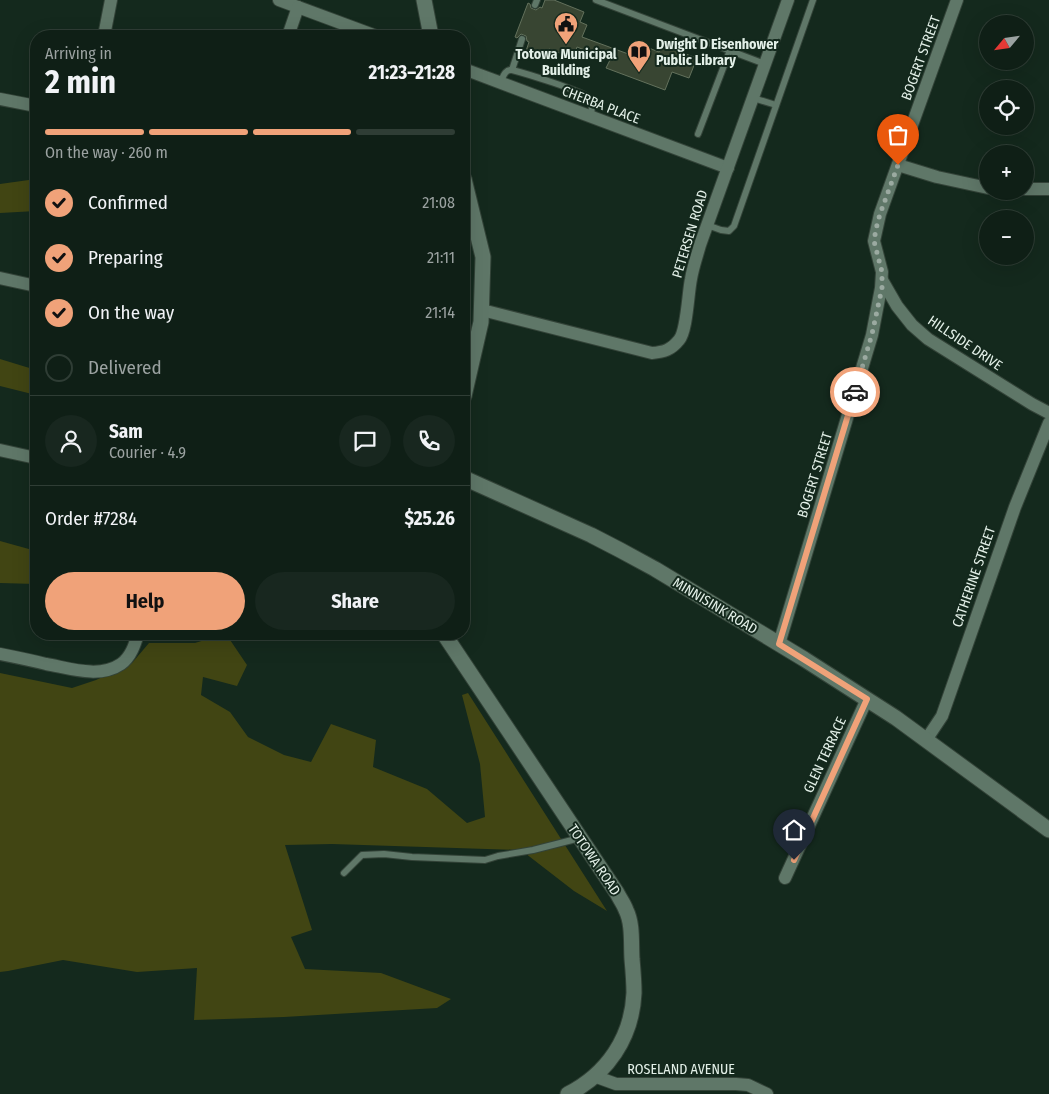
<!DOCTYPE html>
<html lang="en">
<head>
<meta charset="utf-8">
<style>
  :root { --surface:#0f1f16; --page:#18271f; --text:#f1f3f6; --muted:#9ba2a1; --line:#2f3d35; --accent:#f0a279 }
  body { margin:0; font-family:"Fira Sans Condensed",sans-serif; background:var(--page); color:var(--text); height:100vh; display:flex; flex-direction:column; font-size:19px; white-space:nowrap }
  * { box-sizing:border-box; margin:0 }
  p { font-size:16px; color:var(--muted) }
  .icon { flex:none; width:28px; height:28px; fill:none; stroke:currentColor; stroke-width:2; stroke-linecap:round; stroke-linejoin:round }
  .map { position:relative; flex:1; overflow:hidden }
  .details { position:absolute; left:30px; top:30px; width:440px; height:610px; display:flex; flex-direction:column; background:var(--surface); border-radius:20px; box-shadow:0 5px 20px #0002,0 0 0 1px var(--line) }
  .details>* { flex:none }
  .needle { width:32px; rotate:241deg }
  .controls { position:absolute; left:979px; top:15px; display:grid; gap:10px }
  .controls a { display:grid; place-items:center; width:55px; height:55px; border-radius:50%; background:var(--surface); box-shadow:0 5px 20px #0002,0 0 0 1px var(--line); font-size:25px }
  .pin { position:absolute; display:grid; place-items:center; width:42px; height:42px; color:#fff; margin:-51px -21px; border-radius:50% 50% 50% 0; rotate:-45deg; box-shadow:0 0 5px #0007 }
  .pin .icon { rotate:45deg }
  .courier { position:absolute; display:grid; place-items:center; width:50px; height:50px; margin:-25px; border:4px solid #f0a279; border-radius:50%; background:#fff; color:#222; box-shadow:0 1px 6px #0007 }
  .overview em { font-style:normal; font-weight:700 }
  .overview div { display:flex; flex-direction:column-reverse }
  .overview { display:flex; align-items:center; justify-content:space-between; height:85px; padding:0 15px }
  h1 { font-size:32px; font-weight:700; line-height:38px }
  .bar { display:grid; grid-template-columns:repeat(4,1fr); gap:8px 5px; align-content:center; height:60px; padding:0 15px }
  .bar i { height:6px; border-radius:4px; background:var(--line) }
  .bar .on { background:var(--accent) }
  .bar p { grid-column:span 4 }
  .line { display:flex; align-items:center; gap:12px; padding:0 15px; border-top:1px solid var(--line) }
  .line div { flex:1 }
  .round { display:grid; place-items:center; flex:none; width:52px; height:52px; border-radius:26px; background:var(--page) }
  ol { padding:0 15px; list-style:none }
  li { display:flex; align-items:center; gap:15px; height:55px }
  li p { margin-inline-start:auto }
  li .icon { padding:5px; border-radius:50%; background:var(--accent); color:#111; stroke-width:4 }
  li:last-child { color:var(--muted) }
  li i { width:28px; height:28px; border:2px solid var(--line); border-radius:50% }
  .button { display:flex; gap:10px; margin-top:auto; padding:10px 15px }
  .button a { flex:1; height:58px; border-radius:30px; background:var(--accent); color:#111; font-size:20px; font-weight:700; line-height:58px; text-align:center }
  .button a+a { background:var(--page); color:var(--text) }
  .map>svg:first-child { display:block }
  .green { fill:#414513 }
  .building { fill:#384532; stroke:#63715c }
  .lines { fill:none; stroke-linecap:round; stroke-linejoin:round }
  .lane-casing { stroke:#334338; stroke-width:8 }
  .street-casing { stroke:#334338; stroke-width:14 }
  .secondary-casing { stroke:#334338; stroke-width:17 }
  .lane { stroke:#5f7768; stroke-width:6 }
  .street { stroke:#5f7768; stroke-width:12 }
  .secondary { stroke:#5f7768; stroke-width:15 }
  .done { stroke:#9baaa1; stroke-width:5; stroke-dasharray:0 9 }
  .route { stroke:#f0a279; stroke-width:6 }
  .labels { text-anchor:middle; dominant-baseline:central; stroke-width:4; stroke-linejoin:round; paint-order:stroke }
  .poi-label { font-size:14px; font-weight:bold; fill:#e3f0e8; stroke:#14291d; text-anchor:start }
  .street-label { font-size:14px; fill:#e3f0e8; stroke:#14291d }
</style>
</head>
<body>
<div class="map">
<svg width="1049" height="1094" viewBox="0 0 1049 1094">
  <rect width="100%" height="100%" fill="#14291d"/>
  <g class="green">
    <path d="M36,179v32l-36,2v-29z"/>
    <path d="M0,359l36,11v25l-36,-9z"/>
    <path d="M0,541l36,10v33l-36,-1z"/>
    <path d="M224,634h2l21,31 -10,21 -34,-9 -2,18 29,17 18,25 36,18 27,7 20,-38 45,16 -3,27 54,22 40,34 18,-6 -5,-53 -18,-69 6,-2 139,218 -33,-20 -53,-41 -189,-6 -47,1 27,85 -21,7 14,32 76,4 70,26 -14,9 -153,9 -90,3 3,-52 -60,4 -74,-12 -55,11 -8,1v-299l72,15 24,-8 36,-17 17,-20h46z"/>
  </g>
  <path class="building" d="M545,0h9l30,12 -4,10 7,3 -5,12 49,18 5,-12 23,9 2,-4 6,2 1,-2 29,10 -8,20 -17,-6 -7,18 -59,-22 4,-8 -33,-13 -4,11 -24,-9 -4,9 -19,-7 3,-9 -2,-1 -1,-5 -5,-2 -4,4 -2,-1 13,-34 2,1 1,4 5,2 4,-3 2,1z"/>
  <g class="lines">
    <g class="lane-casing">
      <g id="lane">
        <path d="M596,0l169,64"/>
        <path d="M535,5l2,-5"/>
        <path d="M512,70l10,-31"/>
        <path d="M500,83c3,-6 5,-14 12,-13 12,3 71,21 77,28 4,5 3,13 1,19"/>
        <path d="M753,98l23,7"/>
        <path d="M698,134l32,-84"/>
        <path d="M707,225l14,5 8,1 5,-5 79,-226"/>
        <path d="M344,873l18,-18 22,-1 28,3 73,3 13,-4 35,-6 47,-12"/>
      </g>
    </g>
    <g class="street-casing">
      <g id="street">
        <path d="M279,0l97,36"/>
        <path d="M104,36l7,-36"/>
        <path d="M288,36l10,-29"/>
        <path d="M464,69l264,99"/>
        <path d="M0,99l36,7"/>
        <path d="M898,165l39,12 51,11"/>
        <path d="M1025,189h24"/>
        <path d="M0,278l36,8"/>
        <path d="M882,280l15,26 15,19 16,14 104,65 17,9"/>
        <path d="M482,310l170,43c12,-1 19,-3 27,-13 8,-9 9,-47 12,-61 2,-12 6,-23 9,-34l88,-245"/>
        <path d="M0,450l36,8"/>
        <path d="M779,644l93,-309 9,-47 1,-16 -8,-31 6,-27 77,-214"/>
        <path d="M0,654c15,3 30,6 46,10 23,4 53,15 75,0 10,-7 14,-20 17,-30"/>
        <path d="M926,740l16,-24 73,-209 34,-84"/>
        <path d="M785,878l82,-179"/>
        <path d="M594,1076l22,8h120l12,1 19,9"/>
      </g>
    </g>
    <g class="secondary-casing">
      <g id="secondary">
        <path d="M424,0l7,36"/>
        <path d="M464,179l19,78 -2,65 -17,74"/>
        <path d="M464,478l127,57 29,15 35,19 149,90 92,59 153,112"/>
        <path d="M444,634l173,259c3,6 7,11 9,17 7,14 5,33 6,49 1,11 2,23 2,34 -2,45 -27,81 -66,101"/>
      </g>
    </g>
    <use href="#lane" class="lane"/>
    <use href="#street" class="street"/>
    <use href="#secondary" class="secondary"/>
  </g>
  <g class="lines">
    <path class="done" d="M855,392l17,-58 10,-46v-16l-8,-31 2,-12 4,-15 18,-49"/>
    <path class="route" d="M794,860l73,-161 -88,-55 76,-252"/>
  </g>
  <defs>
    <g id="civic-pin" transform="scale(1.25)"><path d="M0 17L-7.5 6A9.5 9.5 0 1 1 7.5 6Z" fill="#f0a279" stroke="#14291d"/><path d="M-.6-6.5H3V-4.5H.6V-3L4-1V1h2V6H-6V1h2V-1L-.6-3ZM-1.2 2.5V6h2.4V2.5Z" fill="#111"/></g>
    <g id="library-pin" transform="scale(1.25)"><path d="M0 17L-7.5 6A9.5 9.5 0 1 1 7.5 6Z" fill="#f0a279" stroke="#14291d"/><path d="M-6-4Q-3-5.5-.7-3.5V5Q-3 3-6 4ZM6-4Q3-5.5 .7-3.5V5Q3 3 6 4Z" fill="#111"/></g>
  </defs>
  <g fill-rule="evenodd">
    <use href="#civic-pin" x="566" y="24"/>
    <use href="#library-pin" x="639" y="52"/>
  </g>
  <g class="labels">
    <g class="poi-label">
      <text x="656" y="44">Dwight D Eisenhower<tspan x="656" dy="16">Public Library</tspan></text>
      <text x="566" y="54" text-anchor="middle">Totowa Municipal<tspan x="566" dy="16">Building</tspan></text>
    </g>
    <g class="street-label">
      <text transform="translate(921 58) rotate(-70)">BOGERT STREET</text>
      <text transform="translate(601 105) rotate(21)">CHERBA PLACE</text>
      <text transform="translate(690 234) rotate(-73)">PETERSEN ROAD</text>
      <text transform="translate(965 343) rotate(34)">HILLSIDE DRIVE</text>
      <text transform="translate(815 475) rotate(-73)">BOGERT STREET</text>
      <text transform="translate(974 577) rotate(-71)">CATHERINE STREET</text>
      <text transform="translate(715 606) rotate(31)">MINNISINK ROAD</text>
      <text transform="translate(825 755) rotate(-65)">GLEN TERRACE</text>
      <text transform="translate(594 860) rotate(56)">TOTOWA ROAD</text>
      <text x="681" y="1069">ROSELAND AVENUE</text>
    </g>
  </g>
</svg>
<div class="controls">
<a><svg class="needle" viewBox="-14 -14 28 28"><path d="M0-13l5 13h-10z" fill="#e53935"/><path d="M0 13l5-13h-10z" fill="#9ba2a1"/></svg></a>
<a><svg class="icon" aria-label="locate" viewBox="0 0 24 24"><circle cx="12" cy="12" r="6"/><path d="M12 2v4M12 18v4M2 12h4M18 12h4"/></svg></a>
<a>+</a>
<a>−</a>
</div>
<div class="pin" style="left:898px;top:165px;background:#ea580c"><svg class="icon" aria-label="bag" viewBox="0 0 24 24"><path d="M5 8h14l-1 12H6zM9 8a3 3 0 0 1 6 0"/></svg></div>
<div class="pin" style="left:794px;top:860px;background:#1f2937"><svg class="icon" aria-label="home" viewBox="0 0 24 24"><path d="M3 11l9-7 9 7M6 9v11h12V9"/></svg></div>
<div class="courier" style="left:855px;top:392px"><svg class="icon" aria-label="car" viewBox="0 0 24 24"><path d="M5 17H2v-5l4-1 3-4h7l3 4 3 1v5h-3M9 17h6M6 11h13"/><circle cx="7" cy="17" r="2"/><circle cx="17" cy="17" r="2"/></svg></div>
<section class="details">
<div class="overview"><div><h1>2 min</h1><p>Arriving in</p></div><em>21:23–21:28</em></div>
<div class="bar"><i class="on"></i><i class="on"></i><i class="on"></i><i></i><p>On the way · 260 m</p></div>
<ol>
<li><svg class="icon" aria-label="check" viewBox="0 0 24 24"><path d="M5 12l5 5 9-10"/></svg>Confirmed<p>21:08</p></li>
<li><svg class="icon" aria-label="check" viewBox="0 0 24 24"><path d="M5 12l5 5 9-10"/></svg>Preparing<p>21:11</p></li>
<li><svg class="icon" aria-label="check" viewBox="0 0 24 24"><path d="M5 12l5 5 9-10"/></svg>On the way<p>21:14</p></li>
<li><i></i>Delivered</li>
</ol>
<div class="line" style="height:90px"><a class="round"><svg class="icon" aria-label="person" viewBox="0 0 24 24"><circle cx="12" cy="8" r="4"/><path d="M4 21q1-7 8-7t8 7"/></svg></a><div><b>Sam</b><p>Courier · 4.9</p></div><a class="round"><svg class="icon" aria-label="chat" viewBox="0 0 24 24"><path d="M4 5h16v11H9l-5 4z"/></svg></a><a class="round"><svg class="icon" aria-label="phone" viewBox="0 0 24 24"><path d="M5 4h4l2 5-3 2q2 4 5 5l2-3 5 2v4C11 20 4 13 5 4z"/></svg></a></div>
<div class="line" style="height:65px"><div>Order #7284</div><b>$25.26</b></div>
<div class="button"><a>Help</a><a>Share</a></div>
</section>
</div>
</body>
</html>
